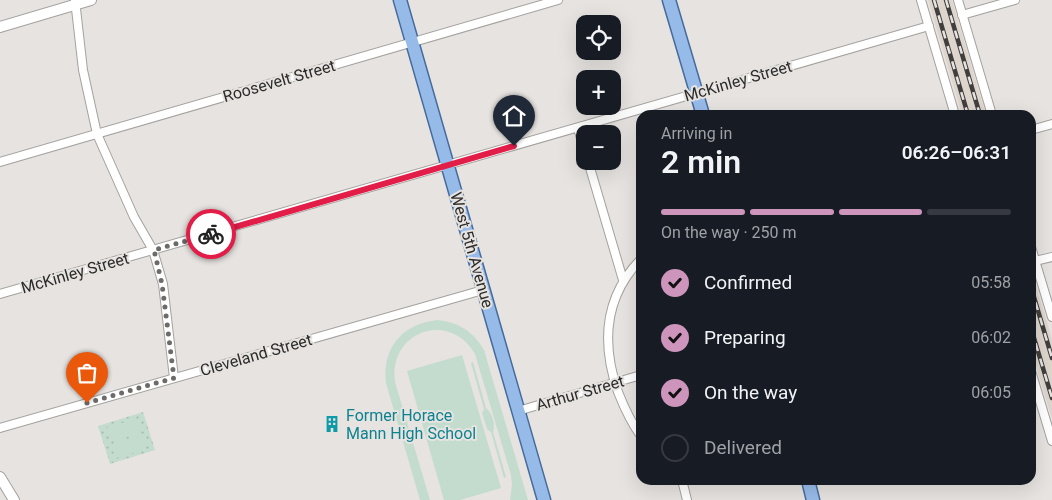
<!DOCTYPE html>
<html lang="en">
<head>
<meta charset="utf-8">
<style>
  :root { --surface:#171b24; --page:#242831; --text:#f1f3f6; --muted:#9ea1a6; --line:#363941; --accent:#cd94bc }
  body { margin:0; font-family:Roboto,sans-serif; background:var(--page); color:var(--text); height:100vh; display:flex; flex-direction:column; font-size:19px; white-space:nowrap }
  * { box-sizing:border-box; margin:0 }
  p { font-size:16px; color:var(--muted) }
  .icon { flex:none; width:28px; height:28px; fill:none; stroke:currentColor; stroke-width:2; stroke-linecap:round; stroke-linejoin:round }
  .map { position:relative; flex:1; overflow:hidden }
  .drawer { position:absolute; left:636px; top:110px; width:400px; height:375px; display:flex; flex-direction:column; background:var(--surface); border-radius:15px; box-shadow:0 5px 20px #0002 }
  .drawer>* { flex:none }
  .tools { position:absolute; left:576px; top:15px; display:grid; gap:10px }
  .tools a { display:grid; place-items:center; width:45px; height:45px; border-radius:10px; background:var(--surface); box-shadow:0 5px 20px #0002; font-size:25px }
  .pin { position:absolute; display:grid; place-items:center; width:42px; height:42px; color:#fff; margin:-51px -21px; border-radius:50% 50% 50% 0; rotate:-45deg; box-shadow:0 0 5px #0007 }
  .pin .icon { rotate:45deg }
  .courier { position:absolute; display:grid; place-items:center; width:50px; height:50px; margin:-25px; border:4px solid #e11d48; border-radius:50%; background:#fff; color:#222; box-shadow:0 1px 6px #0007 }
  .summary em { font-style:normal; font-weight:600 }
  .summary div { display:flex; flex-direction:column-reverse }
  .summary { display:flex; align-items:center; justify-content:space-between; height:85px; padding:0 25px }
  h1 { font-size:32px; font-weight:600; line-height:38px }
  .bar { display:grid; grid-template-columns:repeat(4,1fr); gap:8px 5px; align-content:center; height:60px; padding:0 25px }
  .bar i { height:6px; border-radius:4px; background:var(--line) }
  .bar .on { background:var(--accent) }
  .bar p { grid-column:span 4 }
  ol { padding:0 25px; list-style:none }
  li { display:flex; align-items:center; gap:15px; height:55px }
  li p { margin-inline-start:auto }
  li .icon { padding:5px; border-radius:50%; background:var(--accent); color:#111; stroke-width:4 }
  li:last-child { color:var(--muted) }
  li i { width:28px; height:28px; border:2px solid var(--line); border-radius:50% }
  .map>svg:first-child { display:block }
  .built { fill:#ded6cd }
  .park { fill:url(#park-dots) }
  .garden { fill:#c3dcce }
  .lines { fill:none; stroke-linecap:round; stroke-linejoin:round }
  .minor-casing { stroke:#a4a19e; stroke-width:10 }
  .tertiary-casing { stroke:#a4a19e; stroke-width:12 }
  .primary-casing { stroke:#456b9c; stroke-width:15 }
  .minor { stroke:#fff; stroke-width:8 }
  .tertiary { stroke:#fff; stroke-width:10 }
  .primary { stroke:#97bbe9; stroke-width:12 }
  .rail-casing { stroke:#403f3e; stroke-width:4.5 }
  .rail { stroke:#e6e3e0; stroke-width:2.5; stroke-dasharray:8; stroke-linecap:butt }
  .done { stroke:#6d6b6a; stroke-width:5; stroke-dasharray:0 9 }
  .route { stroke:#e11d48; stroke-width:6 }
  .labels { text-anchor:middle; dominant-baseline:central; stroke-width:4; stroke-linejoin:round; paint-order:stroke }
  .street-label { font-size:16px; fill:#2c2b2a; stroke:#e6e3e0 }
  .culture-label { font-size:16px; fill:#0d838f; stroke:#e6e3e0; text-anchor:start }
</style>
</head>
<body>
<div class="map">
<svg width="1052" height="500" viewBox="0 0 1052 500">
  <defs>
    <pattern id="park-dots" width="8" height="8" patternUnits="userSpaceOnUse" patternTransform="scale(1.25)"><rect width="8" height="8" fill="#c3dcce"/><path d="M2 2h.1M6 6h.1" fill="none" stroke="#a8bdb1" stroke-width="1.8" stroke-linecap="round"/></pattern>
  </defs>
  <rect width="100%" height="100%" fill="#e6e3e0"/>
  <g class="built">
    <path d="M928,0h24l34,115h-24z"/>
    <path d="M1031,269l21,70v80l-21,-70z"/>
  </g>
  <path class="park" d="M143,412l12,38 -45,14 -12,-38z"/>
  <g class="garden">
    <path d="M437,320c21,2 36,11 47,30l44,150h-18l2,-15 -1,-10 -36,-121c-25,-44 -87,-23 -80,28l35,118h-10l-34,-117c-4,-35 16,-59 51,-63z"/>
    <path d="M462,355l39,133 -41,12h-16l-37,-129z"/>
    <path d="M473,362l13,46c6,5 10,16 7,24l13,45 -2,1 -13,-46 -4,-3 -5,-16 2,-4 -13,-46z"/>
    <path d="M137,419l4,14 -29,8 -5,-14z"/>
    <path d="M142,435l4,14 -30,9 -4,-14z"/>
  </g>
  <g class="lines">
    <g class="minor-casing">
      <g id="minor">
        <path d="M75,0l8,70 14,64 37,83 19,33 10,34 11,94"/>
        <path d="M921,0l34,115"/>
        <path d="M958,0l34,115"/>
        <path d="M962,15l53,-15"/>
        <path d="M578,128l7,25"/>
        <path d="M1031,130l21,-6"/>
        <path d="M588,161l35,119"/>
        <path d="M0,162l558,-162"/>
        <path d="M1031,247l21,70"/>
        <path d="M641,259c-37,38 -40,84 -23,133 6,15 13,31 23,44"/>
        <path d="M1035,261l17,-4"/>
        <path d="M0,294l929,-268"/>
        <path d="M1031,371l21,70"/>
        <path d="M518,411l123,-36"/>
        <path d="M0,428l483,-138"/>
        <path d="M682,480l5,20"/>
      </g>
    </g>
    <g class="tertiary-casing">
      <g id="tertiary">
        <path d="M0,27l91,-27"/>
        <path d="M0,477l14,23"/>
      </g>
    </g>
    <g class="primary-casing">
      <g id="primary">
        <path d="M400,0l144,500"/>
        <path d="M669,0l34,115"/>
        <path d="M808,480l5,20"/>
      </g>
    </g>
    <use href="#minor" class="minor"/>
    <use href="#tertiary" class="tertiary"/>
    <use href="#primary" class="primary"/>
    <g class="rail-casing">
      <g id="rail">
        <path d="M934,0l34,115"/>
        <path d="M946,0l34,115"/>
        <path d="M1031,287l21,71"/>
        <path d="M1031,328l21,70"/>
      </g>
    </g>
    <use href="#rail" class="rail"/>
  </g>
  <g class="lines">
    <path class="done" d="M87,403l87,-25 -12,-94 -8,-34 57,-16"/>
    <path class="route" d="M211,234l303,-88"/>
  </g>
  <defs>
    <g id="building-bare" transform="scale(1.35)"><path d="M-4-6H4V6H1V3H-1V6H-4ZM-2.5-4.3h1.7v1.8h-1.7ZM.8-4.3h1.7v1.8H.8ZM-2.5-1h1.7V.8h-1.7ZM.8-1h1.7V.8H.8Z" fill="#0f9aa8" stroke="#e6e3e0" stroke-width="2.5" paint-order="stroke"/></g>
  </defs>
  <g fill-rule="evenodd">
    <use href="#building-bare" x="332" y="424"/>
  </g>
  <g class="labels">
    <g class="street-label">
      <text transform="translate(279 81) rotate(-16)">Roosevelt Street</text>
      <text transform="translate(738 81) rotate(-16)">McKinley Street</text>
      <text transform="translate(472 250) rotate(74)">West 5th Avenue</text>
      <text transform="translate(75 273) rotate(-16)">McKinley Street</text>
      <text transform="translate(256 355) rotate(-16)">Cleveland Street</text>
      <text transform="translate(580 393) rotate(-16)">Arthur Street</text>
    </g>
    <g class="culture-label">
      <text x="346" y="415">Former Horace<tspan x="346" dy="18">Mann High School</tspan></text>
    </g>
  </g>
</svg>
<div class="tools">
<a><svg class="icon" aria-label="locate" viewBox="0 0 24 24"><circle cx="12" cy="12" r="6"/><path d="M12 2v4M12 18v4M2 12h4M18 12h4"/></svg></a>
<a>+</a>
<a>−</a>
</div>
<div class="pin" style="left:87px;top:403px;background:#ea580c"><svg class="icon" aria-label="bag" viewBox="0 0 24 24"><path d="M5 8h14l-1 12H6zM9 8a3 3 0 0 1 6 0"/></svg></div>
<div class="pin" style="left:514px;top:146px;background:#1f2937"><svg class="icon" aria-label="home" viewBox="0 0 24 24"><path d="M3 11l9-7 9 7M6 9v11h12V9"/></svg></div>
<div class="courier" style="left:211px;top:234px"><svg class="icon" aria-label="bike" viewBox="0 0 24 24"><circle cx="6" cy="16" r="4"/><circle cx="18" cy="16" r="4"/><path d="M6 16l4-8h5l3 8M10 8l3 8H6M13 5h3"/></svg></div>
<section class="drawer">
<div class="summary"><div><h1>2 min</h1><p>Arriving in</p></div><em>06:26–06:31</em></div>
<div class="bar"><i class="on"></i><i class="on"></i><i class="on"></i><i></i><p>On the way · 250 m</p></div>
<ol>
<li><svg class="icon" aria-label="check" viewBox="0 0 24 24"><path d="M5 12l5 5 9-10"/></svg>Confirmed<p>05:58</p></li>
<li><svg class="icon" aria-label="check" viewBox="0 0 24 24"><path d="M5 12l5 5 9-10"/></svg>Preparing<p>06:02</p></li>
<li><svg class="icon" aria-label="check" viewBox="0 0 24 24"><path d="M5 12l5 5 9-10"/></svg>On the way<p>06:05</p></li>
<li><i></i>Delivered</li>
</ol>
</section>
</div>
</body>
</html>
